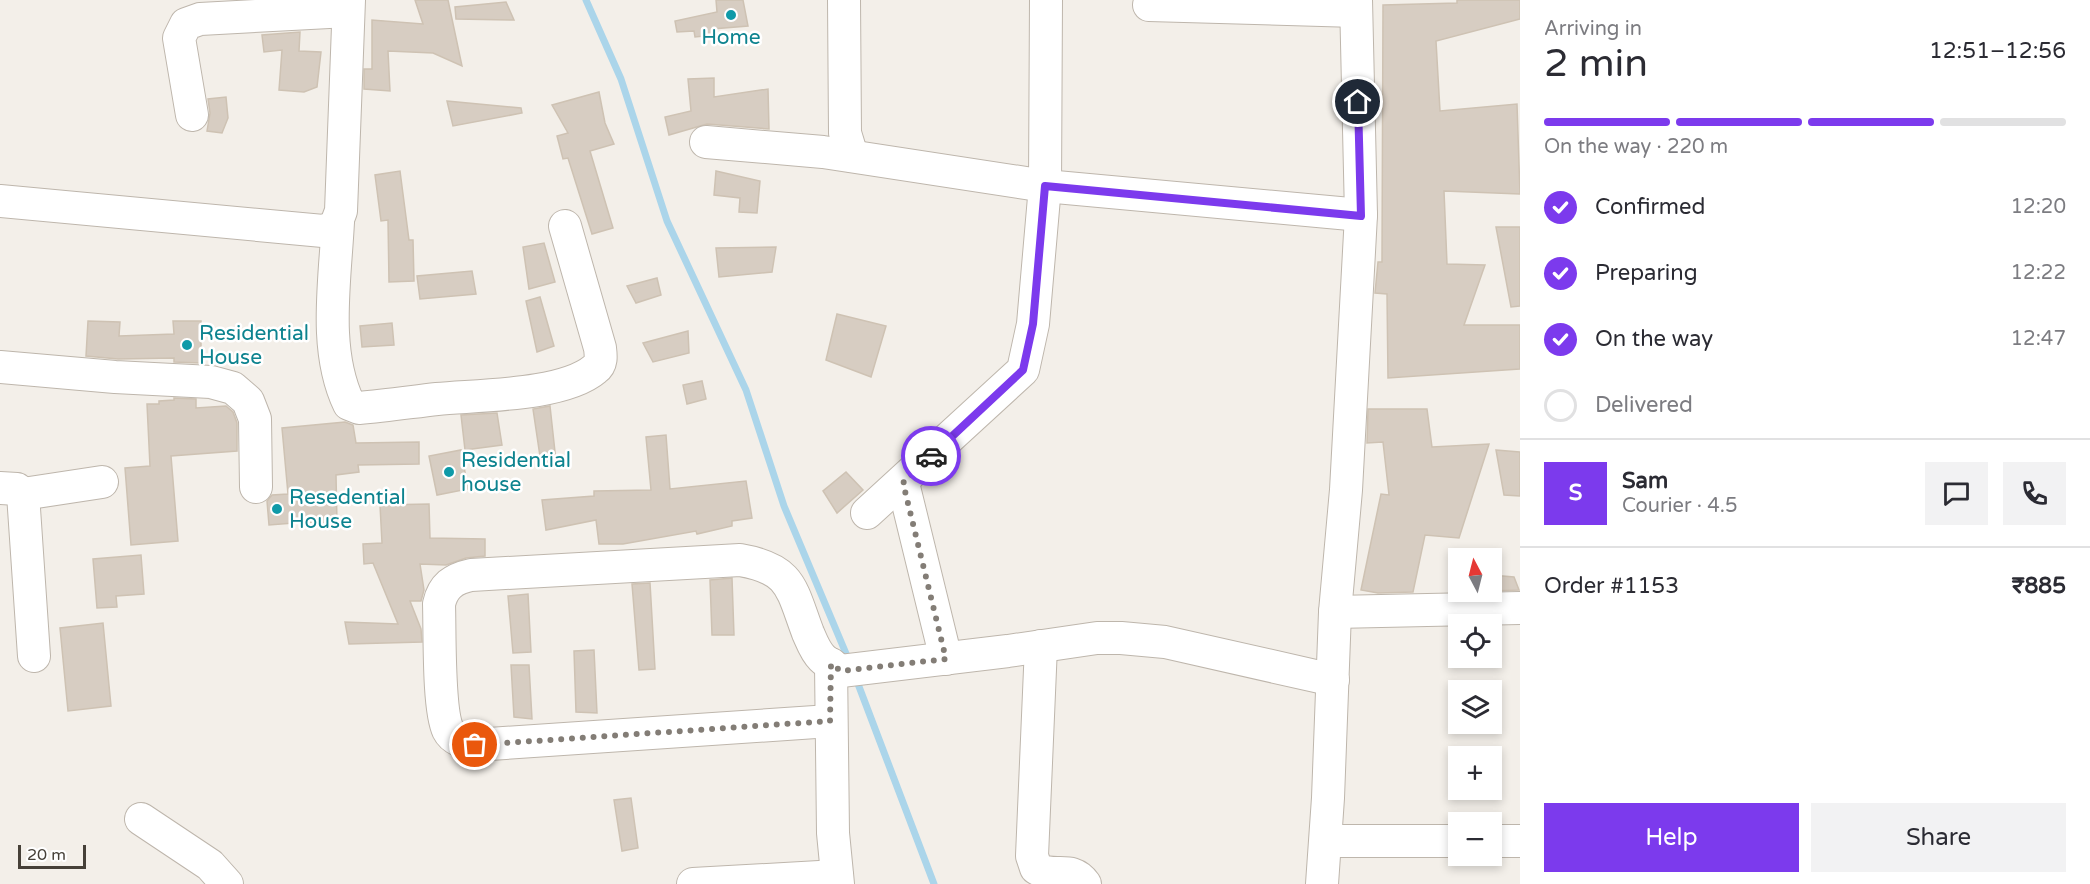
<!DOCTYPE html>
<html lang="en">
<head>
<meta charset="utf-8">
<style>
  :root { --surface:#fff; --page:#f2f2f3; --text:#2b2b33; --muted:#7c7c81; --line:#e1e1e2; --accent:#7c3aed }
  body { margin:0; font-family:"Varela Round",sans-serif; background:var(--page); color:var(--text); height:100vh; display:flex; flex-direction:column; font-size:22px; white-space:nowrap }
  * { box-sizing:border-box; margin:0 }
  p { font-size:20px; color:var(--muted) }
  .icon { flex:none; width:33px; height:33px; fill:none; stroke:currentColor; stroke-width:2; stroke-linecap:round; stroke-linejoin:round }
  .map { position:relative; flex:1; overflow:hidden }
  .drawer { display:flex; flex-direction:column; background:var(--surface); width:570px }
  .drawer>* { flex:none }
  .needle { width:39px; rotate:353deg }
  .fabs { position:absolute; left:1448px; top:548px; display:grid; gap:12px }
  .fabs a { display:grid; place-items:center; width:54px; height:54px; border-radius:0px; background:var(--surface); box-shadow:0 3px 9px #0003; font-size:30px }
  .scale { position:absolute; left:18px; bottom:15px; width:68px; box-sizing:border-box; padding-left:6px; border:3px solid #464038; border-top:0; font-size:16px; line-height:21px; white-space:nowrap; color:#464038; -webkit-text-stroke:4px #fff; paint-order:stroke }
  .pin { position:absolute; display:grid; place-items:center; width:51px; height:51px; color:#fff; margin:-26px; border:3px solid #fff; border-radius:50%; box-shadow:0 2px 6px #0007 }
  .courier { position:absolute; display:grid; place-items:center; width:60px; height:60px; margin:-30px; border:4px solid #7c3aed; border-radius:50%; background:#fff; color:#222; box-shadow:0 2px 8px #0007 }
  .overview em { font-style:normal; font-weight:600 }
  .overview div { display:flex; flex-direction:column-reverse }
  .overview { display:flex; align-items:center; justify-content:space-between; height:102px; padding:0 24px }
  h1 { font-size:39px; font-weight:600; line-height:45px }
  .bar { display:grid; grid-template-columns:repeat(4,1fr); gap:9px 6px; align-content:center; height:72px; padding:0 24px }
  .bar i { height:8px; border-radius:4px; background:var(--line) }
  .bar .selected { background:var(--accent) }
  .bar p { grid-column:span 4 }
  .line { display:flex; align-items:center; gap:15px; padding:0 24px; border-top:2px solid var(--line) }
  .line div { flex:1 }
  .round { display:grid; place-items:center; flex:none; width:63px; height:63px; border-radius:0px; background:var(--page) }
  ol { padding:0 24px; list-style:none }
  li { display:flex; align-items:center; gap:18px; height:66px }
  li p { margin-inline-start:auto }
  li .icon { padding:6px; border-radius:50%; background:var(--accent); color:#fff; stroke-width:4 }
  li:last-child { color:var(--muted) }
  li i { width:33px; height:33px; border:3px solid var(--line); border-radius:50% }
  .cta { display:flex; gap:12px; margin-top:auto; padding:12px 24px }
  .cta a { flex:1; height:69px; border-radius:0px; background:var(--accent); color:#fff; font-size:24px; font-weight:600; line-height:69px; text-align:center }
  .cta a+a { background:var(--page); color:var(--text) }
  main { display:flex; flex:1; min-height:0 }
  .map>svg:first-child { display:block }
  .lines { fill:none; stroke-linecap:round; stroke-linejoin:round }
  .stream { stroke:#abd5ea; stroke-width:7 }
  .building { fill:#d7cdc2; stroke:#cec2b3; stroke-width:1.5 }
  .minor-casing { stroke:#beb6ac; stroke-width:34 }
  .minor { stroke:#fff; stroke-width:32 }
  .done { stroke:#837d76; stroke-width:6; stroke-dasharray:0 10.8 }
  .route { stroke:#7c3aed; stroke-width:8 }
  .culture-dot { fill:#0f9aa8; stroke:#fff; stroke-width:2 }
  .labels { text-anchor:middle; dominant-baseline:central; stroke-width:5; stroke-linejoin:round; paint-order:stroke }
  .culture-label { font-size:21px; fill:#0d838f; stroke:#fff; text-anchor:start }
</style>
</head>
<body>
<main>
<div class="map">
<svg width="1520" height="884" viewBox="0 0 1520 884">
  <rect width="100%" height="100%" fill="#f3efe9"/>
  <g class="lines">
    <g class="stream">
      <path d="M586,0l35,79 46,142 79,169 38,116 66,157"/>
      <path d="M855,676l79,208"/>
    </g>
  </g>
  <g class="building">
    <path d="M415,0h33l14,66 -29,-13 -45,-2 2,40 -26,-2v-20h8v-49l51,4z"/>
    <path d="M716,0h27l5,26 -36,3 1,6 -18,2 -1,-6 -17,1 -2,-11 42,-9z"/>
    <path d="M1457,0h63v19l-84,22 4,70 77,-7 3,90 -76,-3 3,73 38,1 -21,60h56v44l-132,9 -1,-84 -12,-1 3,-31h4l1,-257 74,-2z"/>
    <path d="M506,2l8,18 -58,-1 -1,-12z"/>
    <path d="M300,32l-1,19 22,1 -4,35 -13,5 -25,-2 3,-40 -18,2 -2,-17z"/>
    <path d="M714,78v19l54,-8 1,40 -62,-5 -38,11 -4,-18 26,-6 -3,-32z"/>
    <path d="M599,92l6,31 9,21 -24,7 23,77 -21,6 -24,-76 -5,1 -6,-23 11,-3 -16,-28z"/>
    <path d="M226,97l2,21 -6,15 -15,-2 3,-18 -2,-14z"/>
    <path d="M447,101l74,7 1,5 -69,13z"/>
    <path d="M400,171l9,69h4l1,41 -25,1 -1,-62 -7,1 -6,-46z"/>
    <path d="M716,171l44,10 -3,32 -18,-1 1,-14 -26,-3z"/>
    <path d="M1496,227h24v79l-9,1z"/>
    <path d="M544,243l11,39 -26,7 -6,-42z"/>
    <path d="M776,247l-4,25 -53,5 -3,-29z"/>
    <path d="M472,271l4,23 -56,5 -3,-23z"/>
    <path d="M657,278l4,17 -25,8 -9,-17z"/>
    <path d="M540,297l14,49 -17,6 -11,-51z"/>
    <path d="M837,314l49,12 -15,51 -45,-17z"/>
    <path d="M88,321l32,1 -1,14 55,-2 -1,-13h28v42l-27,-1v-4l-56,1 -32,-3z"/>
    <path d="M392,323l2,22 -32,2 -2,-21z"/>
    <path d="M688,331l1,22 -36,9 -10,-19z"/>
    <path d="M702,381l4,18 -19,5 -4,-19z"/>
    <path d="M174,398l22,1v9l30,-2 7,6 4,11v28l-66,5 7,85 -47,4 -6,-77 25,-2 -3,-62h12v-3l15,-1z"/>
    <path d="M550,406l6,55 -15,2 -8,-54z"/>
    <path d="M1368,409h59l5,38 57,-3 -30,94 -34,-3 -12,57 -35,1 -17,-3 20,-96 8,1 -6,-53 -16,1z"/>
    <path d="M497,413l5,32 -37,5 -4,-35z"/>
    <path d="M345,422l8,3 3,18 63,-1v22l-61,1 1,7 -23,3 1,48 -30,-1 -38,3 -2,-24 5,-6 16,-1 -6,-66z"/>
    <path d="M666,435l4,54 76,-8 6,37 -20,3v5l-35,8 -1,-3 -73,13h-24l-3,-24 -50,10 -4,-30 52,-4v-5l57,-1 -5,-53z"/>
    <path d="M461,450l7,39 -31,6 -8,-39z"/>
    <path d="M1496,450l24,2v44l-16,-1z"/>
    <path d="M846,472l17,18 -26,23 -14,-22z"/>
    <path d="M429,504l1,34 55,1v17l-19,2 -20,7 -26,-1 4,26 -3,11h-11l11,28 1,13 -73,2 -4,-22 53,2 -25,-61 -9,1 -1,-20 19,-1 -2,-38z"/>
    <path d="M141,555l3,39 -28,2 1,11 -20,1 -4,-49z"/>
    <path d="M1491,575l23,2 5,13 -28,1z"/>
    <path d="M732,578l2,57h-22l-2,-55z"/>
    <path d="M650,583l5,86 -16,1 -7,-86z"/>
    <path d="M528,594l3,58 -18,1 -5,-57z"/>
    <path d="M103,623l8,83 -43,5 -8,-83z"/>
    <path d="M594,650l3,63 -21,-1 -2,-61z"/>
    <path d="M511,665h18l3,54 -18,-2z"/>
    <path d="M631,798l7,50 -16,3 -8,-51z"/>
  </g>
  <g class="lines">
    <g class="minor-casing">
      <g id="minor">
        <path d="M844,0l1,133 7,23"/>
        <path d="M1149,5l207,6"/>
        <path d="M192,115l-13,-77 7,-14 14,-5 148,-8"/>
        <path d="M706,142l117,10 222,34 316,29"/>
        <path d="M0,201l323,30 12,-4 6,-16 8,-211"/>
        <path d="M338,222c-3,59 -15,128 11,182l10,4c26,-2 52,-6 78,-9 41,-4 126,-3 158,-30 7,-5 6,-13 5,-21l-35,-122"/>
        <path d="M0,367l115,10 96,5 22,6 15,13 7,18 1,68"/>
        <path d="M903,483l43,176"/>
        <path d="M0,488l17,1 6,5 11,162"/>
        <path d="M23,494l79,-12"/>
        <path d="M867,513l156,-143 10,-46 12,-138 1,-186"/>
        <path d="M1335,612l185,-4"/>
        <path d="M1041,646l-9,210 4,12c18,12 35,-4 49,16"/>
        <path d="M831,664l2,169 5,51"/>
        <path d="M830,721l-355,24c-10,-2 -22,-5 -27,-15 -10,-21 -8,-99 -9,-126 4,-18 14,-25 32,-29l269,-15c52,9 51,28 68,73 4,9 7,18 14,25 5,5 13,9 19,13l167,-20 89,-13h24l44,4 168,38"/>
        <path d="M141,819l69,46 17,19"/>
        <path d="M1326,841h132"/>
        <path d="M1491,841h29"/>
        <path d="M693,884l144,-8"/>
        <path d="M1322,884l6,-86 7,-186 11,-122 15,-275 -5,-215"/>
      </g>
    </g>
    <use href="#minor" class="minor"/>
  </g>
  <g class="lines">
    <path class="done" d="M475,745l355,-24 1,-57 10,7 105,-12 -43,-176 28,-27"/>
    <path class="route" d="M931,456l92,-86 10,-46 12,-138 316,30 -3,-114"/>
  </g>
  <g class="culture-dot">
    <circle cx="731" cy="15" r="6"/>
    <circle cx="187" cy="345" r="6"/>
    <circle cx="449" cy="472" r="6"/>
    <circle cx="277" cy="509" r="6"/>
  </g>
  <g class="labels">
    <g class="culture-label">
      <text x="731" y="37" text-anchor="middle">Home</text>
      <text x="199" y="333">Residential<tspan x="199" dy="24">House</tspan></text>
      <text x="461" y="460">Residential<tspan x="461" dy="24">house</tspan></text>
      <text x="289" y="497">Resedential<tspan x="289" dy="24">House</tspan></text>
    </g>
  </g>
</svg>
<div class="fabs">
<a><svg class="needle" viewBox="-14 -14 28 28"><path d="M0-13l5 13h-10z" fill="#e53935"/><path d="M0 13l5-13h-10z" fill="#7c7c81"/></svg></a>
<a><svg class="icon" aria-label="locate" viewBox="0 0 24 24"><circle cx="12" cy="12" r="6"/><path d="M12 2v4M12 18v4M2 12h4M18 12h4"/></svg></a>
<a><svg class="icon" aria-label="layers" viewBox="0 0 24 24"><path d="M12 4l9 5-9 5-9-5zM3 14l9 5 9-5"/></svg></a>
<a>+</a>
<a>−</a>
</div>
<div class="scale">20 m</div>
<div class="pin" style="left:475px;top:745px;background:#ea580c"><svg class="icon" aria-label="bag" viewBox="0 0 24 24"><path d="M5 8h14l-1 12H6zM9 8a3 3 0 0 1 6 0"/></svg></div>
<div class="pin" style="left:1358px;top:102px;background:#1f2937"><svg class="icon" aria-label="home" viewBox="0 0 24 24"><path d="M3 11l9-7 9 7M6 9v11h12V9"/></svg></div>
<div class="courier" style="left:931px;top:456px"><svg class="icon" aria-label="car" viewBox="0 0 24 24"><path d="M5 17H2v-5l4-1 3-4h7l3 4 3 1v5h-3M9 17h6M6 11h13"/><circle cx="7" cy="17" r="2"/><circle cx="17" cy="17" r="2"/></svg></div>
</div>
<section class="drawer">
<div class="overview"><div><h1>2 min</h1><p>Arriving in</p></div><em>12:51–12:56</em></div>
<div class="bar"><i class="selected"></i><i class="selected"></i><i class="selected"></i><i></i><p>On the way · 220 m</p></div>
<ol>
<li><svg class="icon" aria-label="check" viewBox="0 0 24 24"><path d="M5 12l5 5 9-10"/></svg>Confirmed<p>12:20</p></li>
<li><svg class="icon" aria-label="check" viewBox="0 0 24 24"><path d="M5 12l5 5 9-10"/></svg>Preparing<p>12:22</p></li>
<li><svg class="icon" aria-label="check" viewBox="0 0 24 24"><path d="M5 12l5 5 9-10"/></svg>On the way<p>12:47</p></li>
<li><i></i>Delivered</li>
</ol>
<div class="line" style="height:108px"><b class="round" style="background:var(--accent);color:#fff">S</b><div><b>Sam</b><p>Courier · 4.5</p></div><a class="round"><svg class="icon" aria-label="chat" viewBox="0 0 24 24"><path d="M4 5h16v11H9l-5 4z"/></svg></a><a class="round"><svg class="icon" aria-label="phone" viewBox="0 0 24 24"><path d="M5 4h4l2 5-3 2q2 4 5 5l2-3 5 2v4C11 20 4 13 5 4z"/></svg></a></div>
<div class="line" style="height:78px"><div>Order #1153</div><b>₹885</b></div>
<div class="cta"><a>Help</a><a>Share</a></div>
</section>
</main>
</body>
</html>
